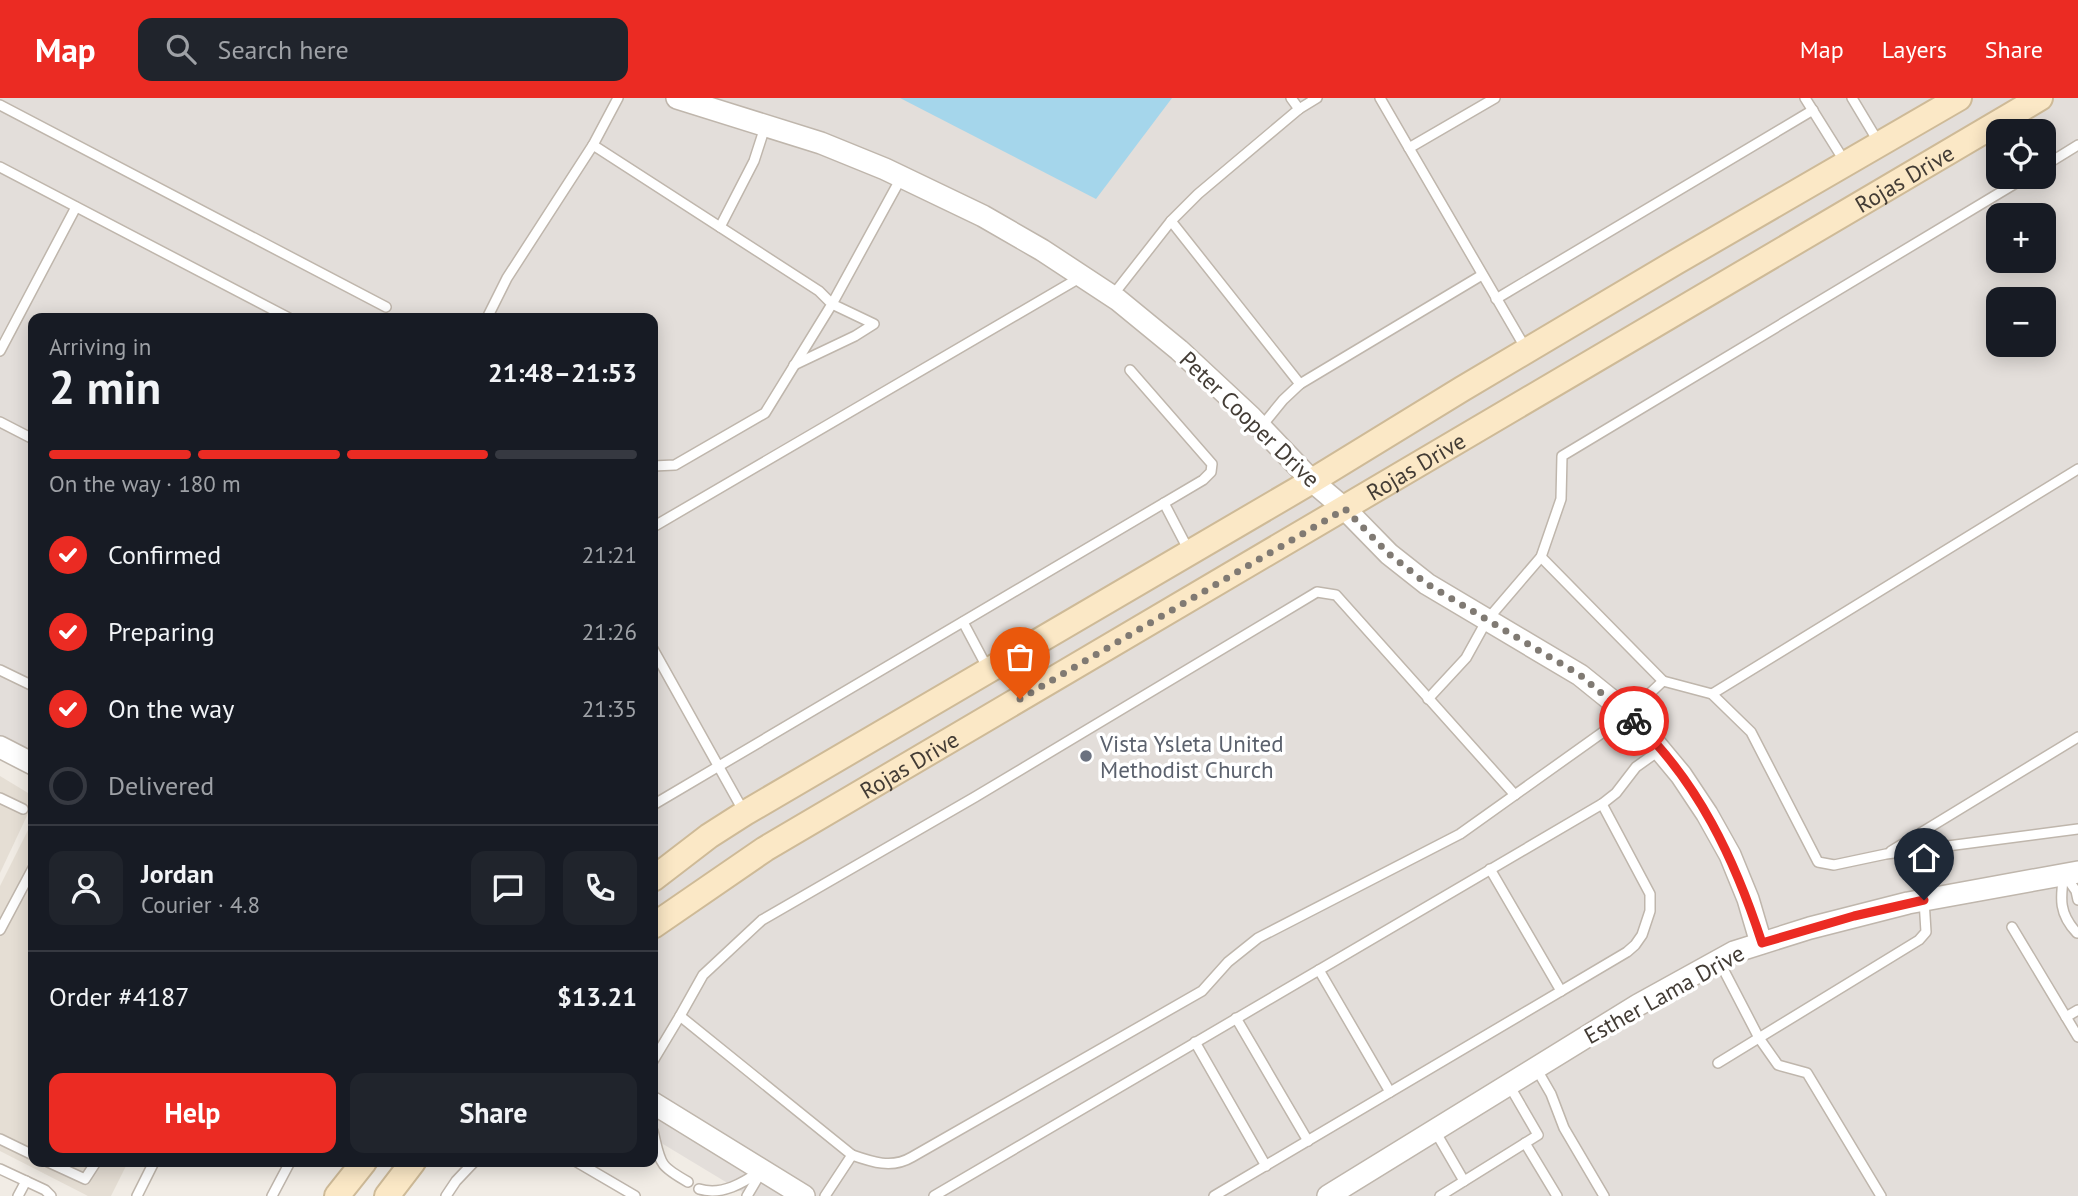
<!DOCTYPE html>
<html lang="en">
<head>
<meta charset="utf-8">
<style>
  :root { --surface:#171b24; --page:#20242c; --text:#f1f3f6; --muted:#9ea1a6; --line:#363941; --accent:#eb2b23 }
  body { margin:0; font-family:"PT Sans",sans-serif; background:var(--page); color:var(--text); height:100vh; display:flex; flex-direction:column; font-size:26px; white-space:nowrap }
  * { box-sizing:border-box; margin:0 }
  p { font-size:23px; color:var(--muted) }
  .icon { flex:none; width:38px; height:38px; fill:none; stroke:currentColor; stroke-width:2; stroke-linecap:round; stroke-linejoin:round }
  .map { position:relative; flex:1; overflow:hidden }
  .details { position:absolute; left:28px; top:215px; width:630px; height:854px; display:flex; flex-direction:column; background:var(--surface); border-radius:14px; box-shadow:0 4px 18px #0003 }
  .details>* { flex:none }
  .tools { position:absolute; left:1986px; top:21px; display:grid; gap:14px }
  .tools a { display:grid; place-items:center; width:70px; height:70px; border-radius:14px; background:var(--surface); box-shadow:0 4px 18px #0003; font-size:35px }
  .pin { position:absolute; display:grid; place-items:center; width:60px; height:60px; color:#fff; margin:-72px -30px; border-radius:50% 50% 50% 0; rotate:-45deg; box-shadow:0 0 7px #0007 }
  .pin .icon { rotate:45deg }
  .courier { position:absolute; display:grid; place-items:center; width:70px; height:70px; margin:-35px; border:5px solid #eb2b23; border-radius:50%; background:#fff; color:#222; box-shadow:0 2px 9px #0007 }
  .summary em { font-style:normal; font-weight:700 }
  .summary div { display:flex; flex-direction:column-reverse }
  .summary { display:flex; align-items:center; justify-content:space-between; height:119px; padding:0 21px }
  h1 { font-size:46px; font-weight:700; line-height:52px }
  .bar { display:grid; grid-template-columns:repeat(4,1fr); gap:10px 7px; align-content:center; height:84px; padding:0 21px }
  .bar i { height:9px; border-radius:5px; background:var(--line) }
  .bar .current { background:var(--accent) }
  .bar p { grid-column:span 4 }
  .line { display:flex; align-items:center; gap:18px; padding:0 21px; border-top:2px solid var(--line) }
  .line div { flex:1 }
  .round { display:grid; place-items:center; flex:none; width:74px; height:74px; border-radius:14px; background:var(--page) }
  ol { padding:0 21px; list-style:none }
  li { display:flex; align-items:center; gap:21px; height:77px }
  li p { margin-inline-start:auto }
  li .icon { padding:7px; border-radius:50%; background:var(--accent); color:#fff; stroke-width:4 }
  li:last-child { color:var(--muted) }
  li i { width:38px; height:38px; border:4px solid var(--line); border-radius:50% }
  .primary-button { display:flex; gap:14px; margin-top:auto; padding:14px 21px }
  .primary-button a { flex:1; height:80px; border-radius:14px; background:var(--accent); color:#fff; font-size:28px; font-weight:700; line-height:80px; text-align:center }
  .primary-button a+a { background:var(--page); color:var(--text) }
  header { display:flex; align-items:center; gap:42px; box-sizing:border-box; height:98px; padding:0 35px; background:var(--accent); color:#fff }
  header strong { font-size:33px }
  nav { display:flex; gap:38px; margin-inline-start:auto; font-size:24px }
  .search { width:490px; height:63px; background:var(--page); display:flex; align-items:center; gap:18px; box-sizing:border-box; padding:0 24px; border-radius:14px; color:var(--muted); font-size:26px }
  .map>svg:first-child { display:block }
  .residential { fill:#e5ded4 }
  .industrial { fill:#e3deda; fill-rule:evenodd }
  .water { fill:#a5d6eb }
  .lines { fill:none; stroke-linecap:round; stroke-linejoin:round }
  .service-casing { stroke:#bfb6ac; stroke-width:12 }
  .tertiary-casing { stroke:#bfb6ac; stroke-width:24 }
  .secondary-casing { stroke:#ceba97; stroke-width:28 }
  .service { stroke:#fff; stroke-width:9 }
  .tertiary { stroke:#fff; stroke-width:21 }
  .secondary { stroke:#fbe8c6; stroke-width:24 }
  .done { stroke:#807a73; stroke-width:7; stroke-dasharray:0 12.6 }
  .route { stroke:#eb2b23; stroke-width:9 }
  .worship-dot { fill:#6b7280; stroke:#fff; stroke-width:2.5 }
  .labels { text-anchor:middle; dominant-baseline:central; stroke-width:7; stroke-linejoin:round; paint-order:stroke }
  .street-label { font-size:23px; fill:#433c35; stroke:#fff }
  .worship-label { font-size:23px; fill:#5b616d; stroke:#fff; text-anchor:start }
</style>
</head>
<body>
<header>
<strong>Map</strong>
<div class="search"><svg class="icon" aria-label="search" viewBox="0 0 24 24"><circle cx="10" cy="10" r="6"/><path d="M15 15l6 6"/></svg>Search here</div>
<nav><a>Map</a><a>Layers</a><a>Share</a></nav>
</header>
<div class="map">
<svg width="2078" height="1098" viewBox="0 0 2078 1098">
  <rect width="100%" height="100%" fill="#f1ece5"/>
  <g class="residential">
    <path d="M0,678l33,20v7l-33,70z"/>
    <path d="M33,722v342h95l-17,34h-23l-88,-45v-265z"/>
  </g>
  <path class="industrial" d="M0,0h2078v1098h-1329l-96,-58v-820h-620v452l-33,-20zM1998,33h46v46h-46zM1998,117h46v46h-46zM1998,201h46v46h-46z"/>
  <path class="water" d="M900,0h272l-76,101z"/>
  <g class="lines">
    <g class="service-casing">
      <g id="service">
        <path d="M1291,0l8,11"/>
        <path d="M1380,0l29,50"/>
        <path d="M1495,0l-86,50 117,201"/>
        <path d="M1805,0l40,64"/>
        <path d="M1852,0l27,45"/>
        <path d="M0,7l386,202"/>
        <path d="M593,47l25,-47"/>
        <path d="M2044,68l34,-21"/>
        <path d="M0,69l289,151"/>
        <path d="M1171,123l27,-27 101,-85 18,-11"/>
        <path d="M720,129l34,-66 11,-34"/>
        <path d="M1113,197l58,-74 129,163"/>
        <path d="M1496,201l317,-189"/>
        <path d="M487,220l20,-40 86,-133 226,146 13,13 -67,109 -90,52 -22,1"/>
        <path d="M0,253l76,-144"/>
        <path d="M794,267l61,-29 19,-12 -42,-20 69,-126"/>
        <path d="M0,324l33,17"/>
        <path d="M1261,329l22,-27 17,-16 182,-109"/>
        <path d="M1164,405l25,48"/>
        <path d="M653,429l428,-250"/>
        <path d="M963,524l25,47"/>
        <path d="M653,551l91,163"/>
        <path d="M0,572l33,16"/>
        <path d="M1663,583l49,13 39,38 67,130 16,3 52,-11 192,-25"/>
        <path d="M1712,596l366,-225"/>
        <path d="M1428,601l38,-41 21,-38 54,-63 20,-58 1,-43 464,-279"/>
        <path d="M0,700l23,11"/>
        <path d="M653,707l550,-325 8,-8 1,-8 -82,-94"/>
        <path d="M1891,753l187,-114"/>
        <path d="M1490,771l71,122"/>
        <path d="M2064,776c-4,25 -5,40 13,59"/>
        <path d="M2064,776l12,17 2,9"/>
        <path d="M2012,829l66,110"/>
        <path d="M0,832l33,-62"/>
        <path d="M1719,863l40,77 19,27 29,8 74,123"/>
        <path d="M1319,872l71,122"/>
        <path d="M680,918l23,-41 59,-55 213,-123 342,-205 19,3 179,200"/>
        <path d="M2066,919l12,-7"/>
        <path d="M1236,920l72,123"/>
        <path d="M1195,944l71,124"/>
        <path d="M653,963l27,-45 172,139 -27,41"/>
        <path d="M1718,965l201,-123 7,-8 -2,-32"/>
        <path d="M1536,970l15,26 13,34 40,68"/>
        <path d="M653,1033c8,33 5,34 35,51"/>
        <path d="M1435,1033l29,50"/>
        <path d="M0,1041l33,16"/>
        <path d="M1525,1045l32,53"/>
        <path d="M852,1057c20,7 40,14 60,2l290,-166 26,-29 30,-24 202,-104 167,-119 36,-34 -122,-124"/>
        <path d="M48,1064l37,17 11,-17"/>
        <path d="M577,1064l58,34"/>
        <path d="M0,1071l45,21 6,6"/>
        <path d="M699,1091c23,7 44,-6 63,-19"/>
        <path d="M18,1098l8,-15"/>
        <path d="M137,1098l17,-34"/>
        <path d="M272,1098l18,-34"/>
        <path d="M446,1098l10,-15 18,-19"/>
        <path d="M747,1098l13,-22"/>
        <path d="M934,1098l668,-392 14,-11 20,-26 24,-17"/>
        <path d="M1214,1098l413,-244 8,-7 7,-10 8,-24v-17l-48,-90"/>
        <path d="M1440,1098l98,-61 -29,-50"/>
      </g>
    </g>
    <g class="tertiary-casing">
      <g id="tertiary">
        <path d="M677,0l144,45 64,26 98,47 59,34 76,50 61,50 72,67 61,64 33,28 44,45 38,30 153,91 36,29 30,29 35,42 26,39 23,41 18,44 13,44"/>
        <path d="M0,649l33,17"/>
        <path d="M653,1005l151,93"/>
        <path d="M1328,1098l310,-191 96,-53 76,-24 98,-25 170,-31"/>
      </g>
    </g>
    <g class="secondary-casing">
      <g id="secondary">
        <path d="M653,781l56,-43 36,-23 567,-332 150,-92 214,-127 283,-164"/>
        <path id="s1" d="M653,828l112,-77 1275,-751"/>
        <path d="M337,1098l27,-34"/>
        <path d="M387,1098l26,-34"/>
      </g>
    </g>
    <use href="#service" class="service"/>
    <use href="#tertiary" class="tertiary"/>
    <use href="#secondary" class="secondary"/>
  </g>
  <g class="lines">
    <path class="done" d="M1020,601l325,-190 44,45 38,30 153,91 54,46"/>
    <path class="route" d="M1634,623c64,60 101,139 128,222l92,-27 70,-16"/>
  </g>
  <circle class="worship-dot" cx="1086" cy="658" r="7"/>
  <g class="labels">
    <g class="street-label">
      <text stroke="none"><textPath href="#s1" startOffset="1458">Rojas Drive</textPath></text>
      <text transform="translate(1250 321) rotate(44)">Peter Cooper Drive</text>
      <text stroke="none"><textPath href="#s1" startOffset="891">Rojas Drive</textPath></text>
      <text stroke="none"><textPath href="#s1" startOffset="303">Rojas Drive</textPath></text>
      <text transform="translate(1664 896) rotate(-29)">Esther Lama Drive</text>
    </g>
    <g class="worship-label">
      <text x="1100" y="645">Vista Ysleta United<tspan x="1100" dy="26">Methodist Church</tspan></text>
    </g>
  </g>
</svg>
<div class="tools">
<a><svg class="icon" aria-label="locate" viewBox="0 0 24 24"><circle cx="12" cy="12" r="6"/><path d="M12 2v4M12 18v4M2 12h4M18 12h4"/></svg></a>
<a>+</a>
<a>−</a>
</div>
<div class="pin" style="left:1020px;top:601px;background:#ea580c"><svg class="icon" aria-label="bag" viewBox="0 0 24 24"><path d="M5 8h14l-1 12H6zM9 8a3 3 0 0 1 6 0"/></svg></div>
<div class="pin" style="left:1924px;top:802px;background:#1f2937"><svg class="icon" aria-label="home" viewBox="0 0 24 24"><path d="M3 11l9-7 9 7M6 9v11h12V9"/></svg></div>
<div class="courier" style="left:1634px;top:623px"><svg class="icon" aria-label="bike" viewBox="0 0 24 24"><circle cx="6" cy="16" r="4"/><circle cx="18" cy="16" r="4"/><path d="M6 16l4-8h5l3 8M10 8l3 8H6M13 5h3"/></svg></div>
<section class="details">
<div class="summary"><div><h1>2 min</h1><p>Arriving in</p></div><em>21:48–21:53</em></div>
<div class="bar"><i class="current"></i><i class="current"></i><i class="current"></i><i></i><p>On the way · 180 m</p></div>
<ol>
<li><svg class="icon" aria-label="check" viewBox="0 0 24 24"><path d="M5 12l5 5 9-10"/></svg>Confirmed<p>21:21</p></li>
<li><svg class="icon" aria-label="check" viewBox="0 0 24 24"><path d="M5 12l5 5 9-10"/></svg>Preparing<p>21:26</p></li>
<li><svg class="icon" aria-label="check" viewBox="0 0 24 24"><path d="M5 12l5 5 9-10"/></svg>On the way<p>21:35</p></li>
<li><i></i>Delivered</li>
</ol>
<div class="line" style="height:126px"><a class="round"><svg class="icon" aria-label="person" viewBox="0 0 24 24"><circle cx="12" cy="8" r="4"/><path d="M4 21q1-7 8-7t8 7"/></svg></a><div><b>Jordan</b><p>Courier · 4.8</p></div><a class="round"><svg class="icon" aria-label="chat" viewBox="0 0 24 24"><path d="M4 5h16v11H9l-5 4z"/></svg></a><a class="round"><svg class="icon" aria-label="phone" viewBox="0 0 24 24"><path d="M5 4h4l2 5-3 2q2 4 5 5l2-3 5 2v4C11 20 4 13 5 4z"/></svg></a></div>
<div class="line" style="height:91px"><div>Order #4187</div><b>$13.21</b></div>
<div class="primary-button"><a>Help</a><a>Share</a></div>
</section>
</div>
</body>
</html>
